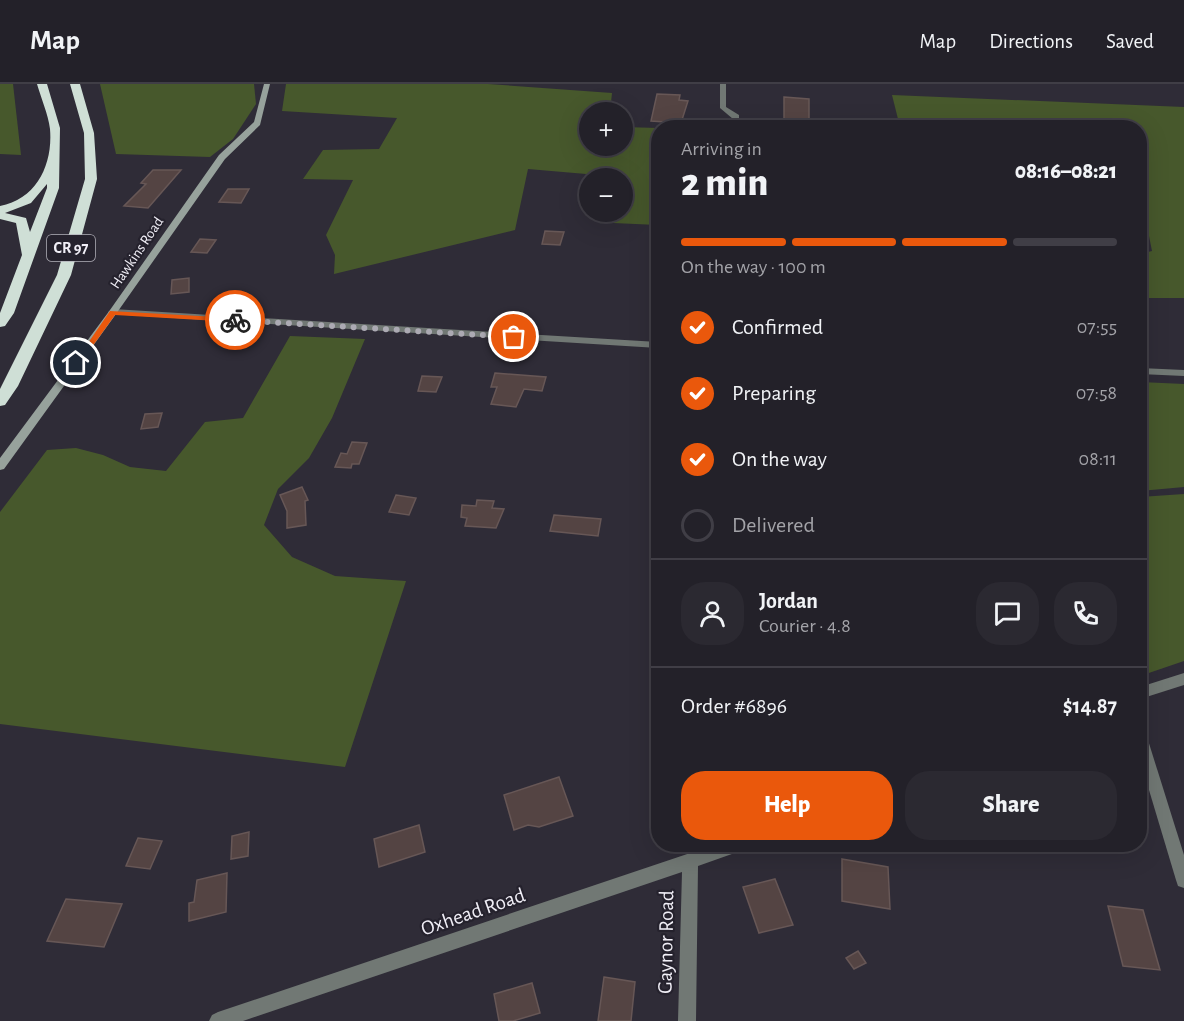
<!DOCTYPE html>
<html lang="en">
<head>
<meta charset="utf-8">
<style>
  :root { --surface:#232129; --page:#2b2931; --text:#f1f3f6; --muted:#a3a3a8; --line:#403e46; --accent:#ea580c }
  body { margin:0; font-family:"Alegreya Sans",sans-serif; background:var(--page); color:var(--text); height:100vh; display:flex; flex-direction:column; font-size:22px; white-space:nowrap }
  * { box-sizing:border-box; margin:0 }
  p { font-size:20px; color:var(--muted) }
  .icon { flex:none; width:33px; height:33px; fill:none; stroke:currentColor; stroke-width:2; stroke-linecap:round; stroke-linejoin:round }
  .map { position:relative; flex:1; overflow:hidden }
  .details { position:absolute; left:651px; top:36px; width:496px; height:732px; display:flex; flex-direction:column; background:var(--surface); border-radius:24px; box-shadow:0 6px 24px #0002,0 0 0 2px var(--line) }
  .details>* { flex:none }
  .tools { position:absolute; left:579px; top:18px; display:grid; gap:12px }
  .tools a { display:grid; place-items:center; width:54px; height:54px; border-radius:50%; background:var(--surface); box-shadow:0 6px 24px #0002,0 0 0 2px var(--line); font-size:30px }
  .pin { position:absolute; display:grid; place-items:center; width:51px; height:51px; color:#fff; margin:-26px; border:3px solid #fff; border-radius:50%; box-shadow:0 2px 6px #0007 }
  .courier { position:absolute; display:grid; place-items:center; width:60px; height:60px; margin:-30px; border:4px solid #ea580c; border-radius:50%; background:#fff; color:#222; box-shadow:0 2px 8px #0007 }
  .headline em { font-style:normal; font-weight:800 }
  .headline div { display:flex; flex-direction:column-reverse }
  .headline { display:flex; align-items:center; justify-content:space-between; height:102px; padding:0 30px }
  h1 { font-size:39px; font-weight:800; line-height:45px }
  .bar { display:grid; grid-template-columns:repeat(4,1fr); gap:9px 6px; align-content:center; height:72px; padding:0 30px }
  .bar i { height:8px; border-radius:4px; background:var(--line) }
  .bar .selected { background:var(--accent) }
  .bar p { grid-column:span 4 }
  .line { display:flex; align-items:center; gap:15px; padding:0 30px; border-top:2px solid var(--line) }
  .line div { flex:1 }
  .round { display:grid; place-items:center; flex:none; width:63px; height:63px; border-radius:24px; background:var(--page) }
  ol { padding:0 30px; list-style:none }
  li { display:flex; align-items:center; gap:18px; height:66px }
  li p { margin-inline-start:auto }
  li .icon { padding:6px; border-radius:50%; background:var(--accent); color:#fff; stroke-width:4 }
  li:last-child { color:var(--muted) }
  li i { width:33px; height:33px; border:3px solid var(--line); border-radius:50% }
  .primary-button { display:flex; gap:12px; margin-top:auto; padding:12px 30px }
  .primary-button a { flex:1; height:69px; border-radius:24px; background:var(--accent); color:#fff; font-size:24px; font-weight:800; line-height:69px; text-align:center }
  .primary-button a+a { background:var(--page); color:var(--text) }
  header { display:flex; align-items:center; gap:36px; box-sizing:border-box; height:84px; padding:0 30px; background:var(--surface); border-bottom:2px solid var(--line) }
  header strong { font-size:28px }
  nav { display:flex; gap:33px; margin-inline-start:auto; font-size:21px }
  .map>svg:first-child { display:block }
  .green { fill:#47582c }
  .building { fill:#544443; stroke:#675756; stroke-width:1.5 }
  .lines { fill:none; stroke-linecap:round; stroke-linejoin:round }
  .street { fill:#717874; fill-rule:evenodd }
  .secondary { fill:#97a29c; fill-rule:evenodd }
  .highway { fill:#cfdfd6; fill-rule:evenodd }
  .route { fill:#ea580c }
  .done { stroke:#acaab3; stroke-width:6; stroke-dasharray:0 10.8 }
  .labels { text-anchor:middle; dominant-baseline:central; stroke-width:4.5; stroke-linejoin:round; paint-order:stroke }
  .far-street-label { font-size:15px; fill:#f0eef6; stroke:#25222d }
  .shield { fill:#25222d; stroke:#b3b1ba; stroke-width:1.5 }
  .shield-label { font-size:16px; font-weight:bold; fill:#f0eef6 }
  .near-street-label { font-size:21px; fill:#f0eef6; stroke:#25222d }
</style>
</head>
<body>
<header>
<strong>Map</strong>
<nav><a>Map</a><a>Directions</a><a>Saved</a></nav>
</header>
<div class="map">
<svg width="1184" height="937" viewBox="0 0 1184 937">
  <rect width="100%" height="100%" fill="#2f2c37"/>
  <g class="green">
    <path d="M0,0h13l8,71 -21,-1z"/>
    <path d="M100,0h154l2,20 -23,35 -23,18 -94,-3z"/>
    <path d="M286,0h202l124,9 -2,19h-20v34h32l1,-19 35,1v97l-45,-2 3,-11h6l-1,-35 -93,-8 -13,61 -181,44 1,-19 -9,-20 27,-55 -50,-1 20,-29 56,-1 18,-31 -115,-7z"/>
    <path d="M892,11l292,12v191h-44v-44l12,-3 -6,-30 -6,-6v-87l-240,-1z"/>
    <path d="M290,252l75,3 -33,79 -23,40 -31,31 -14,36 28,32 43,19 71,5 -61,186 -345,-43v-212l47,-62 29,-2 27,7 27,12 36,4 39,-49 38,-4z"/>
    <path d="M1140,298l44,2v103l-44,4z"/>
    <path d="M1184,410v167l-44,15v-179z"/>
  </g>
  <g class="building">
    <path d="M657,10l23,1 -1,5 9,1 -7,22 -30,-2z"/>
    <path d="M784,13l25,2v27h-16l-2,-6h-7z"/>
    <path d="M153,86h28l-33,38 -24,-2 22,-22 -5,-1z"/>
    <path d="M228,105h21l-8,14 -22,-1z"/>
    <path d="M545,147l19,1 -4,13 -18,-1z"/>
    <path d="M200,155l16,1 -9,13 -16,-1z"/>
    <path d="M189,194v14l-18,2 1,-14z"/>
    <path d="M495,289l51,4 -4,14 -18,-2 -8,18 -25,-3 6,-17h-6z"/>
    <path d="M422,292l20,1 -6,15 -18,-1z"/>
    <path d="M162,329l-4,14 -17,2 4,-15z"/>
    <path d="M352,358l15,1 -8,21h-7l-1,4 -16,-1 6,-14 6,1z"/>
    <path d="M302,403l6,13 -3,1 1,24 -19,3v-17l-7,-16z"/>
    <path d="M396,411l20,3 -7,17 -20,-3z"/>
    <path d="M477,416l17,1 -2,7 12,1 -8,19 -31,-2 2,-8 -6,-1 1,-12 14,1z"/>
    <path d="M554,431l47,4 -3,17 -48,-5z"/>
    <path d="M559,693l14,39 -34,11 -11,-2 -14,5 -10,-35z"/>
    <path d="M419,741l6,27 -46,15 -5,-28z"/>
    <path d="M249,748l-1,24 -17,3 1,-23z"/>
    <path d="M138,754l24,3 -12,28 -24,-3z"/>
    <path d="M842,775l46,8 2,42 -48,-8z"/>
    <path d="M227,789l-1,39 -37,9v-18l5,-1 3,-22z"/>
    <path d="M775,795l18,46 -34,8 -16,-46z"/>
    <path d="M66,815l56,5 -18,43 -57,-6z"/>
    <path d="M1108,822l35,4 17,60 -37,-4z"/>
    <path d="M858,867l8,12 -12,6 -8,-11z"/>
    <path d="M604,893l31,5 -4,39h-33z"/>
    <path d="M532,899l8,30 -27,8h-14l-5,-27z"/>
  </g>
  <g class="lines">
    <g class="street">
      <path d="M720,0h6v23l13,8v4h-6l-13,-11z"/>
      <path d="M113,225l545,33v6l-548,-34 -2,-2z"/>
      <path d="M1140,284l44,2v6l-44,-2z"/>
      <path d="M1184,589v12l-44,14v-12z"/>
      <path d="M1140,647l5,2 2,4 37,118v33l-6,-2 -2,-6 -36,-120z"/>
      <path d="M717,760h31l-2,5 -48,17 -2,155h-18l4,-149 -439,149h-34l3,-6 6,-3z"/>
    </g>
    <path class="secondary" d="M264,0h6l-10,41 -35,34 -109,155 -112,155 -4,1v-12l110,-148 109,-155 35,-33z"/>
    <g class="highway">
      <path d="M37,0h10l13,44 -1,60 -45,125 -9,13 -5,1v-14l22,-58 -6,-32 -16,-4v-13c37,-7 53,-42 50,-77 -2,-15 -9,-31 -13,-45zM47,100v4l-17,44 -4,-14 -21,-5 26,-10z"/>
      <path d="M70,0h10l14,49 3,46 -26,96 -53,111 -13,19 -5,1v-17l57,-114 28,-96 -1,-46z"/>
    </g>
  </g>
  <path class="route" d="M110,227l125,7 4,2 -4,2 -120,-7 -36,50h-6z"/>
  <g class="lines">
    <path class="done" d="M235,236l279,17"/>
  </g>
  <g class="labels">
    <g class="far-street-label">
      <text transform="translate(137 169) rotate(-56)">Hawkins Road</text>
    </g>
    <rect class="shield" x="47" y="151" width="48" height="26" rx="4.5"/>
    <g class="shield-label">
      <text x="71" y="164">CR 97</text>
    </g>
    <g class="near-street-label">
      <text transform="translate(473 828) rotate(-19)">Oxhead Road</text>
      <text transform="translate(666 858) rotate(-89)">Gaynor Road</text>
    </g>
  </g>
</svg>
<div class="tools">
<a>+</a>
<a>−</a>
</div>
<div class="pin" style="left:514px;top:253px;background:#ea580c"><svg class="icon" aria-label="bag" viewBox="0 0 24 24"><path d="M5 8h14l-1 12H6zM9 8a3 3 0 0 1 6 0"/></svg></div>
<div class="pin" style="left:76px;top:279px;background:#1f2937"><svg class="icon" aria-label="home" viewBox="0 0 24 24"><path d="M3 11l9-7 9 7M6 9v11h12V9"/></svg></div>
<div class="courier" style="left:235px;top:236px"><svg class="icon" aria-label="bike" viewBox="0 0 24 24"><circle cx="6" cy="16" r="4"/><circle cx="18" cy="16" r="4"/><path d="M6 16l4-8h5l3 8M10 8l3 8H6M13 5h3"/></svg></div>
<section class="details">
<div class="headline"><div><h1>2 min</h1><p>Arriving in</p></div><em>08:16–08:21</em></div>
<div class="bar"><i class="selected"></i><i class="selected"></i><i class="selected"></i><i></i><p>On the way · 100 m</p></div>
<ol>
<li><svg class="icon" aria-label="check" viewBox="0 0 24 24"><path d="M5 12l5 5 9-10"/></svg>Confirmed<p>07:55</p></li>
<li><svg class="icon" aria-label="check" viewBox="0 0 24 24"><path d="M5 12l5 5 9-10"/></svg>Preparing<p>07:58</p></li>
<li><svg class="icon" aria-label="check" viewBox="0 0 24 24"><path d="M5 12l5 5 9-10"/></svg>On the way<p>08:11</p></li>
<li><i></i>Delivered</li>
</ol>
<div class="line" style="height:108px"><a class="round"><svg class="icon" aria-label="person" viewBox="0 0 24 24"><circle cx="12" cy="8" r="4"/><path d="M4 21q1-7 8-7t8 7"/></svg></a><div><b>Jordan</b><p>Courier · 4.8</p></div><a class="round"><svg class="icon" aria-label="chat" viewBox="0 0 24 24"><path d="M4 5h16v11H9l-5 4z"/></svg></a><a class="round"><svg class="icon" aria-label="phone" viewBox="0 0 24 24"><path d="M5 4h4l2 5-3 2q2 4 5 5l2-3 5 2v4C11 20 4 13 5 4z"/></svg></a></div>
<div class="line" style="height:78px"><div>Order #6896</div><b>$14.87</b></div>
<div class="primary-button"><a>Help</a><a>Share</a></div>
</section>
</div>
</body>
</html>
